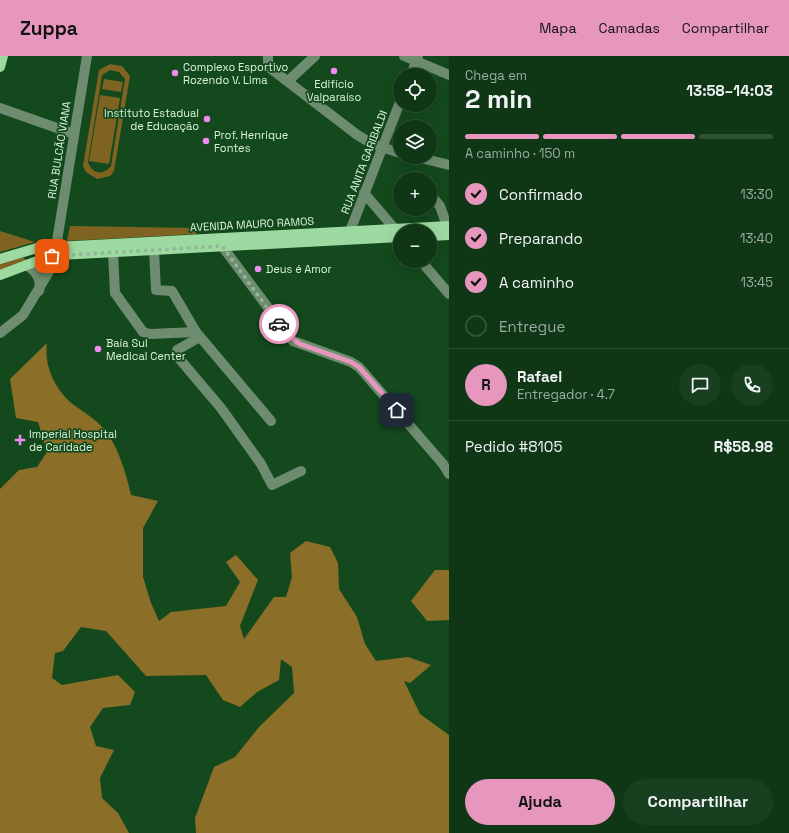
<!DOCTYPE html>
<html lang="pt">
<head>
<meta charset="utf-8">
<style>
  :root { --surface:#0f3716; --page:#183f1f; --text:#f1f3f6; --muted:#9baca1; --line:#2f5135; --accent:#e797bd }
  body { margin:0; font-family:"Space Grotesk",sans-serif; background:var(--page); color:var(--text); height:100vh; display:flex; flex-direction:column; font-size:15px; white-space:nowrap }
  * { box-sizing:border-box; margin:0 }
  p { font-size:13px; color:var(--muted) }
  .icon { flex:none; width:22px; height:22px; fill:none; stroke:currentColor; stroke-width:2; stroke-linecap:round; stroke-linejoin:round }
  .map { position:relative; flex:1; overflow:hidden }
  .panel { display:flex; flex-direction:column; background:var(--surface); width:340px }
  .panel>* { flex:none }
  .tools { position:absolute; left:393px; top:12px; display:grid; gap:8px }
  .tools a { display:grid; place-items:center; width:44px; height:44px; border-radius:50%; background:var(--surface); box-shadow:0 4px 16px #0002,0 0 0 1px var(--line); font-size:20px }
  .pin { position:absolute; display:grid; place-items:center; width:34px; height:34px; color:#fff; margin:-17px; border-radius:8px; box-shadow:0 2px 6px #0006 }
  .courier { position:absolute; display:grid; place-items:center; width:40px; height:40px; margin:-20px; border:3px solid #e797bd; border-radius:50%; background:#fff; color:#222; box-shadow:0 1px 5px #0007 }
  .overview em { font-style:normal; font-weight:700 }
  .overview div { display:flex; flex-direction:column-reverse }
  .overview { display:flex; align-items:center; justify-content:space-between; height:68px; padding:0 16px }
  h1 { font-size:26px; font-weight:700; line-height:30px }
  .bar { display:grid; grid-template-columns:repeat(4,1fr); gap:6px 4px; align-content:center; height:48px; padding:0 16px }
  .bar i { height:5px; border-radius:3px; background:var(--line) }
  .bar .selected { background:var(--accent) }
  .bar p { grid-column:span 4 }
  .line { display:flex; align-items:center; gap:10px; padding:0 16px; border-top:1px solid var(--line) }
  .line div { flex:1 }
  .round { display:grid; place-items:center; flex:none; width:42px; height:42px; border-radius:21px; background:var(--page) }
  ol { padding:0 16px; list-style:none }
  li { display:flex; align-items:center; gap:12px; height:44px }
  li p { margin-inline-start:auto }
  li .icon { padding:4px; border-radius:50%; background:var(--accent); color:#111; stroke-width:4 }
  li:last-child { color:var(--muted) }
  li i { width:22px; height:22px; border:2px solid var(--line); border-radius:50% }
  .button { display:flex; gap:8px; margin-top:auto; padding:8px 16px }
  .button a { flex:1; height:46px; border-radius:24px; background:var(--accent); color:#111; font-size:16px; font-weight:700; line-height:46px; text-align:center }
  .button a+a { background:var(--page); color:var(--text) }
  header { display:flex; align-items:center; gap:24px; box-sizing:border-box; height:56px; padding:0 20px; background:var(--accent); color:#111 }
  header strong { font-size:19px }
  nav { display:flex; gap:22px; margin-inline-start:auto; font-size:14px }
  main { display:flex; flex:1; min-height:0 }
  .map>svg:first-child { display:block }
  .green { fill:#7e6321; fill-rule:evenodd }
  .forest { fill:#8b6e28 }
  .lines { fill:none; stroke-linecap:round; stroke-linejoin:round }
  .minor { stroke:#6e8c70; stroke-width:10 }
  .major { stroke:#9ddaa1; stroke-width:10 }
  .done { stroke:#93b897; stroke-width:4; stroke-dasharray:0 7.2 }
  .route { stroke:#e797bd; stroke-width:5 }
  .poi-dot { fill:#f28af3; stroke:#14491d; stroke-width:1.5 }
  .labels { text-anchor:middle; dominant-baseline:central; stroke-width:3.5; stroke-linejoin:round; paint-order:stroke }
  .poi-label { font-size:11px; fill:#d7f3d9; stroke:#14491d; text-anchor:start }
  .street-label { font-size:11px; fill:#d7f3d9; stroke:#14491d }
</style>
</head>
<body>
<header>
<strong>Zuppa</strong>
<nav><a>Mapa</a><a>Camadas</a><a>Compartilhar</a></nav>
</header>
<main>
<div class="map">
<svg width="449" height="777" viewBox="0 0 449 777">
  <rect width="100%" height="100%" fill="#14491d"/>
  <g class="green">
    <path d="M110,8l12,2 8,10 -16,95 -4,5 -13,3 -11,-7 -3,-6 16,-96zM110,14l9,2 6,7 -14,87c-8,10 -19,8 -23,-4l14,-87z"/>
    <path d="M104,23l19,3 -2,10 -19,-3z"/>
    <path d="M100,39l20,3 -11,66 -20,-3z"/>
    <path d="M70,170l126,2 1,6 -130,7z"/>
    <path d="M0,175l35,11 -35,10z"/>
    <path d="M22,201l5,3 -27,11v-8z"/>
  </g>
  <g class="forest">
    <path d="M47,287c-3,21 6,43 22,58 12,10 26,17 36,29 13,16 22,46 26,65l27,6 -15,27v49l8,26 8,18 12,-9 55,-6 14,-24 -14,-20 10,-7 22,25 -18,46 4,13 30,-42h12l6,-20 -2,-24 16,-12 24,6 8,16 1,26 18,28 8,27 11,17 32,-4 23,8 -21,18 -6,-2 16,33 29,21v98h-253l-1,-15 19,-51 21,-10 24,-30 35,-34 -2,-26 -11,-8 -2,21 -22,12 -17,15 -17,-7 -17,-25 -60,1 -40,-45 -25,-4 -18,24 -8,2 -3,25 10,7 56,-10 17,17 -5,13 -27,3 -13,19 6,19 18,4 -14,28 2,20 16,15 11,20h-129v-344l19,-19 18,-3 10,-15 -9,-30 -22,-4 -6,-39z"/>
    <path d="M435,514h14v50l-22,1 -16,-20z"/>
  </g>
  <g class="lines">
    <g class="minor">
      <path d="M268,0v6l2,6 86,66 16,10 28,9"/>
      <path d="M404,0l45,19"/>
      <path d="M411,19l7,-19"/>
      <path d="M288,25l27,-25"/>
      <path d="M0,52l74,26"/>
      <path d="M417,101l32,8"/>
      <path d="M364,137l30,35"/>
      <path d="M430,138l10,12 7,20"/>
      <path d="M350,175l50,-129"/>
      <path d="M222,190l71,95 58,21 8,5 84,97 6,10"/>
      <path d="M56,191l31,-191"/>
      <path d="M154,195l2,39 16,1 24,41 75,89"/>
      <path d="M113,197l2,40 28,39 7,2 46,-2"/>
      <path d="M421,205l28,33"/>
      <path d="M26,209c10,6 16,14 13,26"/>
      <path d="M0,277l23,-18 36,-60"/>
      <path d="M200,281l-23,13v6l44,52 40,56 11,21 29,-14"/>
    </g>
    <g class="major">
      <path d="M0,11l3,-11"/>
      <path d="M430,180l19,-1"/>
      <path d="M0,203l37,-11 412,-22"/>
      <path d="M0,219l45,-17 14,-3 341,-18"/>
    </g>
  </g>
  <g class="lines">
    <path class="done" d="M52,200l170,-10 57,78"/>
    <path class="route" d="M279,268l10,12 11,8 51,18 8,5 38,43"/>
  </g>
  <g class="poi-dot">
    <circle cx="334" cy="15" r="4"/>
    <circle cx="175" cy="17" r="4"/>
    <circle cx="207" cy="63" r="4"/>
    <circle cx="206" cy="85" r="4"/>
    <circle cx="258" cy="213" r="4"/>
    <circle cx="98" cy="293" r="4"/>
    <path d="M18 378h4v4h4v4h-4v4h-4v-4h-4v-4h4z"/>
  </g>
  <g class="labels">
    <g class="poi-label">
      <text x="183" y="11">Complexo Esportivo<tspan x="183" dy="13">Rozendo V. Lima</tspan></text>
      <text x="334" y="28" text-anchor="middle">Edifício<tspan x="334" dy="13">Valparaíso</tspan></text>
      <text x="199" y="57" text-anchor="end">Instituto Estadual<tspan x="199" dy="13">de Educação</tspan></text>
      <text x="214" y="79">Prof. Henrique<tspan x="214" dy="13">Fontes</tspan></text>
      <text x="266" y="213">Deus é Amor</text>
      <text x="106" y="287">Baía Sul<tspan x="106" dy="13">Medical Center</tspan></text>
      <text x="29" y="378">Imperial Hospital<tspan x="29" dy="13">de Caridade</tspan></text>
    </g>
    <g class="street-label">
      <text transform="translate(59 94) rotate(-81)">RUA BULCÃO VIANA</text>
      <text transform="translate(364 106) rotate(-69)">RUA ANITA GARIBALDI</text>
      <text transform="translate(252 168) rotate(-3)">AVENIDA MAURO RAMOS</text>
    </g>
  </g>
</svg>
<div class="tools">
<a><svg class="icon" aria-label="locate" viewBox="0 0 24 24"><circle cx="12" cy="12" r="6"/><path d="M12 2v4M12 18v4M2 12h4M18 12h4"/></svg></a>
<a><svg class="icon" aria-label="layers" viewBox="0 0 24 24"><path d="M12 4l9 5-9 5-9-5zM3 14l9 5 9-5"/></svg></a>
<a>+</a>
<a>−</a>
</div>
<div class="pin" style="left:52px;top:200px;background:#ea580c"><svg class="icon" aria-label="bag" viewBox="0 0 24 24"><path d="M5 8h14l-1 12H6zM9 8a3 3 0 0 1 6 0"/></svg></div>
<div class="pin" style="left:397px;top:354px;background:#1f2937"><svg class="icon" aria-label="home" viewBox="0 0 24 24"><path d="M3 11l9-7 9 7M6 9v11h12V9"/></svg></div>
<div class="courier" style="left:279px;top:268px"><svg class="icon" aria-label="car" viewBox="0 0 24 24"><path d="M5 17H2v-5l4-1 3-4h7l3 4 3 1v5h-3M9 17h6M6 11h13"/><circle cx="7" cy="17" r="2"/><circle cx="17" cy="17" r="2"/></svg></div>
</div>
<section class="panel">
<div class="overview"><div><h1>2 min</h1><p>Chega em</p></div><em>13:58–14:03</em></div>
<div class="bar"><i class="selected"></i><i class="selected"></i><i class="selected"></i><i></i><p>A caminho · 150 m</p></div>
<ol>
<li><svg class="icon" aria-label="check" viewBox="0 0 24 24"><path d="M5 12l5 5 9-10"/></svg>Confirmado<p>13:30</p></li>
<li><svg class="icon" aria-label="check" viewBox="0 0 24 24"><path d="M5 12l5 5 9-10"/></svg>Preparando<p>13:40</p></li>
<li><svg class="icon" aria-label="check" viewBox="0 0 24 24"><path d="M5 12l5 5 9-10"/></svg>A caminho<p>13:45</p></li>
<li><i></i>Entregue</li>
</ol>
<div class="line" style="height:72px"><b class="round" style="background:var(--accent);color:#111">R</b><div><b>Rafael</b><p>Entregador · 4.7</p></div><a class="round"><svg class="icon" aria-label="chat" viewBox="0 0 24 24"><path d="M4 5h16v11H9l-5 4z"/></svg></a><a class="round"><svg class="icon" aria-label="phone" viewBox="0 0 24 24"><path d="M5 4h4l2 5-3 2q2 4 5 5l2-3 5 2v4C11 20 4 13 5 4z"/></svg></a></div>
<div class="line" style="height:52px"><div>Pedido #8105</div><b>R$58.98</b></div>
<div class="button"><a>Ajuda</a><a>Compartilhar</a></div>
</section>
</main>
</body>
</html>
